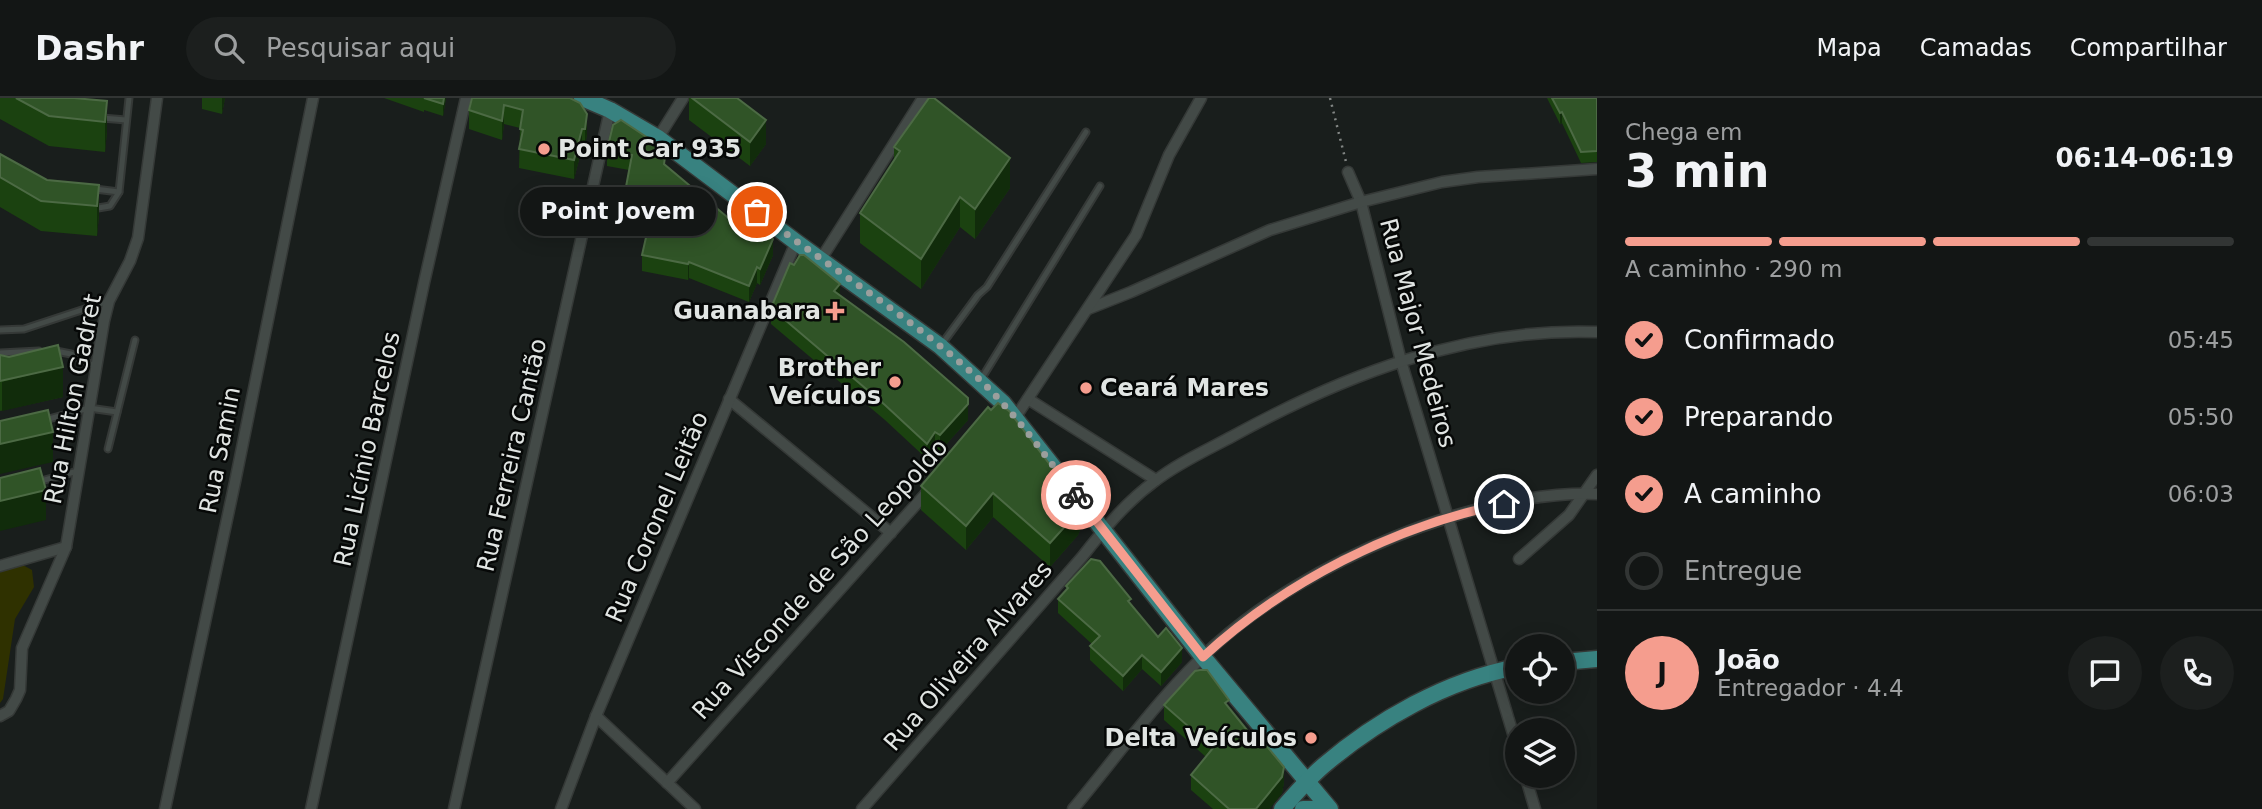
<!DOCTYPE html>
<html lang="pt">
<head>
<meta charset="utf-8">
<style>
  :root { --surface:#131615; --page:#1c1f1e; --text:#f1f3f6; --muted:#9d9fa0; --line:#323534; --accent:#f59d8e }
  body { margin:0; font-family:"DejaVu Sans",sans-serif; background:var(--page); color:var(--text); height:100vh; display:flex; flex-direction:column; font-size:26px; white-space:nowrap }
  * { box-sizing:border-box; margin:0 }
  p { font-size:23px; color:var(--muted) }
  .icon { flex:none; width:38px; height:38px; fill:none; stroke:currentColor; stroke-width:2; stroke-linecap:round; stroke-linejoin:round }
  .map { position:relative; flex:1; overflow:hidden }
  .panel { display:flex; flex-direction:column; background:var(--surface); width:665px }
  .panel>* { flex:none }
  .buttons { position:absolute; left:1505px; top:536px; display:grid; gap:14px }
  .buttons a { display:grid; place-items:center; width:70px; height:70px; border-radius:50%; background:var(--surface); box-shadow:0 4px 18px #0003,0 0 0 2px var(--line); font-size:35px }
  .pin { position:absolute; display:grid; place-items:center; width:60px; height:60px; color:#fff; margin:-30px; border:4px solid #fff; border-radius:50%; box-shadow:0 2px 7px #0007 }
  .courier { position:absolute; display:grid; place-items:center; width:70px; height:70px; margin:-35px; border:5px solid #f59d8e; border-radius:50%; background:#fff; color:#222; box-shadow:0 2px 9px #0007 }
  .bubble { position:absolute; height:49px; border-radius:24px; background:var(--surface); box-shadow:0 4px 18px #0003,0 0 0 2px var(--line); font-size:23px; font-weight:700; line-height:49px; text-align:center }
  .head em { font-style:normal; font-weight:700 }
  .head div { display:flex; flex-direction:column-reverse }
  .head { display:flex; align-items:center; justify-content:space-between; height:119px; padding:0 28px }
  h1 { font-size:46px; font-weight:700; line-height:52px }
  .bar { display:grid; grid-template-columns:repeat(4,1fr); gap:10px 7px; align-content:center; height:84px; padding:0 28px }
  .bar i { height:9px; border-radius:5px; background:var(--line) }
  .bar .active { background:var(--accent) }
  .bar p { grid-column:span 4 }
  .line { display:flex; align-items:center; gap:18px; padding:0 28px; border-top:2px solid var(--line) }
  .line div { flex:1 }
  .round { display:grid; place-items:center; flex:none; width:74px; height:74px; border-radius:37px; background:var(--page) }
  ol { padding:0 28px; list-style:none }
  li { display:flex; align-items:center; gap:21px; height:77px }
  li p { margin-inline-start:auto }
  li .icon { padding:7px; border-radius:50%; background:var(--accent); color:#111; stroke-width:4 }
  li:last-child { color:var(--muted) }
  li i { width:38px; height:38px; border:4px solid var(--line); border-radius:50% }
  header { display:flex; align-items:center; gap:42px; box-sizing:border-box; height:98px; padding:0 35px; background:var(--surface); border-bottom:2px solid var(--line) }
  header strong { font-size:33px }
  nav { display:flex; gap:38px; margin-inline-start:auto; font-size:24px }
  .search { width:490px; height:63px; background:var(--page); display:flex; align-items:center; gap:18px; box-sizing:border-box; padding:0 24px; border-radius:38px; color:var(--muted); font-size:26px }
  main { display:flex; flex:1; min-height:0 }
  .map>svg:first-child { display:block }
  .green { fill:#2f3100 }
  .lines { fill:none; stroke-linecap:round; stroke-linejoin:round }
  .service-casing { stroke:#353937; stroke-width:9 }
  .minor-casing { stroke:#353937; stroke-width:13 }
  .primary-casing { stroke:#353937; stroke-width:19 }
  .path { stroke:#828684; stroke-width:2.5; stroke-dasharray:2 5; stroke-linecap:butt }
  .service { stroke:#434a47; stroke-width:5 }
  .minor { stroke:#434a47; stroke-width:10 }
  .primary { stroke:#388280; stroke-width:16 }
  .wall { fill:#1b4210 }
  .shaded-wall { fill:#112c0b }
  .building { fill:#305427; stroke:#4c6a44; stroke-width:2 }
  .done { stroke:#9b9f9d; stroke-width:7; stroke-dasharray:0 12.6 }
  .route { stroke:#f59d8e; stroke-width:9 }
  .poi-dot { fill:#f59d8e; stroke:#060807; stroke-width:2.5 }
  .labels { text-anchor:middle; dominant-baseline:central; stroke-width:5; stroke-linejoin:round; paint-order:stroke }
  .poi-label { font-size:24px; font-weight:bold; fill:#e1e5e3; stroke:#060807; text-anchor:end }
  .street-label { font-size:24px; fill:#e1e5e3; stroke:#060807 }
</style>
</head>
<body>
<header>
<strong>Dashr</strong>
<div class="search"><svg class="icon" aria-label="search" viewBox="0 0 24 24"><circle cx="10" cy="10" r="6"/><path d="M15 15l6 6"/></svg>Pesquisar aqui</div>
<nav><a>Mapa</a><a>Camadas</a><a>Compartilhar</a></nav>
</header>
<main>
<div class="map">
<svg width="1597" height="711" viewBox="0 0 1597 711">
  <rect width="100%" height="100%" fill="#191e1c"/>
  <path class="green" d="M19,465l13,7 2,17 -19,32 -12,80 -3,4v-132z"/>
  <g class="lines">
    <g class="service-casing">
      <g id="service">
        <path d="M102,20l24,2"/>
        <path d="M95,91l24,3"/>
        <path d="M92,111l18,-3 9,-14 10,-94"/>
        <path d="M0,232l24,-1 85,-28"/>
        <path d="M942,246l36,-49 9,-8 99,-155"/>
        <path d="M56,253l15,3 25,13"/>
        <path d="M0,255l39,-2"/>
        <path d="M980,283l120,-195"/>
        <path d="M45,322l44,-12 28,4"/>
        <path d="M108,351l27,-109"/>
        <path d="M37,384l41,-11"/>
      </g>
    </g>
    <g class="minor-casing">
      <g id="minor">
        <path d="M658,40l25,-40"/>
        <path d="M1348,74l13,30 40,159 116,386"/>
        <path d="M821,161l102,-161"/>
        <path d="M1088,211l43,-17 139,-62 91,-28 81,-20 36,-5 119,-8"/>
        <path d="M729,301l162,134"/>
        <path d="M1028,301l128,81"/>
        <path d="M1015,320l121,-183 33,-80 32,-57"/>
        <path d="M1519,461l50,-44 28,-40"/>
        <path d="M0,468l66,-19"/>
        <path d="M0,618l9,-5 7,-12 4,-9 2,-42 44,-101 38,-226 5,-20 21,-40 8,-23 19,-140"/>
        <path d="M596,618l99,93"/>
        <path d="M1525,677l10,34"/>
        <path d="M667,685l261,-292"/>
        <path d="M165,711l70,-327 78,-384"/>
        <path d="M311,711l113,-526 42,-185"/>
        <path d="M454,711l156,-699"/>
        <path d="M561,711l35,-93 200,-474"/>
        <path d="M862,711l220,-252c22,-28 44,-55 73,-76 23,-18 52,-31 78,-45 111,-61 235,-109 364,-104"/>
        <path d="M1073,711c46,-55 89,-116 142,-164 91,-82 258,-155 382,-151"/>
      </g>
    </g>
    <g class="primary-casing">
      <g id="primary">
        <path d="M582,0l28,12 48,28 138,104 144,104 63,57 200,254 127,152"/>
        <path d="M1563,564l34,-3"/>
        <path d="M1282,711c13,-15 26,-30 41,-43 54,-46 124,-86 194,-99"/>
        <path d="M1303,711h23"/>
      </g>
    </g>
    <path class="path" d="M1330,0l16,64"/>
    <use href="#service" class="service"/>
    <use href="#minor" class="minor"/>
    <use href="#primary" class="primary"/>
  </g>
  <g class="wall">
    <path d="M0,0h74l33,3v30l-2,21 -56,-6 -49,-27z"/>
    <path d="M202,0h23l-3,16 -20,-5z"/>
    <path d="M384,0h62l-3,18 -19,-6v2z"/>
    <path d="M472,0h98l17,35 -2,15h-3l-8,31 -55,-11 1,-40 -16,-4 -2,16 -33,-11v-19z"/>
    <path d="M689,0h48l29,46 -16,22 -61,-46z"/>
    <path d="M1547,0h50v64l-16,1 -19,-40 -2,1z"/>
    <path d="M613,27l53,41 107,89 -13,30 -3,-2 -8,19 -60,-24 -1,2 -46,-9v-16l10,-42 -27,-5v-16l4,-22 -22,-4v-16z"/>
    <path d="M894,49l116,41 -35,51 -15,-12 -39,62 -61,-46v-30l34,-54z"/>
    <path d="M0,56l47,26 52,5v30l-2,21 -56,-5 -41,-24z"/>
    <path d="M840,198l128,124 -28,31 -5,-3 -8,11 -42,-39 -114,-96v-16z"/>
    <path d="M0,257l63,42 -63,14z"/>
    <path d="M991,312l89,120 -2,5 -28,32 -57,-50 -27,33 -45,-40v-24z"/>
    <path d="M1066,488l65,18 27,33 24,25 -21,24 -19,-17 -19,22 -33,-31v-14l2,-2 -34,-31v-14l8,-9z"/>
    <path d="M1164,607l65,3 55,74 -2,11 -13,16h-56l-22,-19v-15l15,-18 -42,-37z"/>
  </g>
  <g class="shaded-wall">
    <path d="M222,0h3l-3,16z"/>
    <path d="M444,0h2l-3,18v-12z"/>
    <path d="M107,3v30l-2,21v-30z"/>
    <path d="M504,7v19l-2,16v-19z"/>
    <path d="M1562,14v11l-2,1v-11z"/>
    <path d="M587,16v19l-2,15v-19z"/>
    <path d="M766,22v24l-16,22v-24z"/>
    <path d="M582,31v19l-8,31v-19z"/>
    <path d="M1010,60v30l-35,51v-30z"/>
    <path d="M99,87v30l-2,21v-30z"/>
    <path d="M960,99v30l-39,62v-30z"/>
    <path d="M773,141v16l-13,30v-16z"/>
    <path d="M689,164v16l-1,2v-16z"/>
    <path d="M757,169v16l-8,19v-16z"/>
    <path d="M840,186v15l-6,-8z"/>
    <path d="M63,269v30l-61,14v-29z"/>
    <path d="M968,300v22l-28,31v-16z"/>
    <path d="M53,334v30l-53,12v-30z"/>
    <path d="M935,334v16l-8,11v-15z"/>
    <path d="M46,392v30l-46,11v-30z"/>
    <path d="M993,395v24l-27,33v-24z"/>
    <path d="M1080,408v24l-2,5 -28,32v-24z"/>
    <path d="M1182,550v14l-21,24v-14z"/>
    <path d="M1142,557v14l-19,22v-15z"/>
    <path d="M1284,669v15l-2,11 -13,16h-13z"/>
  </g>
  <g class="building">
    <path d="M16,0h58l33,3 -2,21 -56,-6z"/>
    <path d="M424,0h20l-1,6z"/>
    <path d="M472,0h98l10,5 7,11 -2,15h-3l-8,31 -55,-11 4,-19 -3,-1 3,-19 -19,-5 -2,16 -33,-11z"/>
    <path d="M692,0h45l29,22 -16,22z"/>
    <path d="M929,0h5l76,60 -35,51 -15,-12 -39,62 -61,-46 40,-62 -6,-4z"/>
    <path d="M1552,0h45v53l-16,1 -19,-40 -2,1z"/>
    <path d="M621,22l45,30 -2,14 87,73 6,-13 13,10 3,5 -13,30 -3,-2 -8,19 -60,-24 -1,2 -46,-9 13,-57 -30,-6 7,-37 -25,-5 6,-25z"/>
    <path d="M0,56l47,26 52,5 -2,21 -56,-5 -41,-24z"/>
    <path d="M800,157h4l36,29 -6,7 70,51 64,56v6l-28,31 -5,-3 -8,12 -42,-39 -114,-97 19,-45 4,2z"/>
    <path d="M58,247l5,22 -63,14v-26l9,2z"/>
    <path d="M998,305l11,8 64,84 7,11 -2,6 -28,31 -57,-50 -27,33 -45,-40 67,-79 3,3z"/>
    <path d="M48,312l5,22 -53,12v-23z"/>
    <path d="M40,370l6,22 -46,11v-23z"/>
    <path d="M1091,461l9,2 31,38 -3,2 30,36 8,-9 16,20 -21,24 -19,-17 -19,21 -33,-30 10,-10 -42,-37 10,-11 -2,-2z"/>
    <path d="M1200,572h7l22,30 -4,3 26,32 4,-3 29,35 -2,10 -26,32h-27l-38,-34 22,-27 -49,-43 31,-34z"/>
  </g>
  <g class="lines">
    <path class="done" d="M757,114c73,56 154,105 223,168 36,34 65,76 96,115"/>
    <path class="route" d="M1076,397l127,162c81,-75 193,-132 301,-153"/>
  </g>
  <g class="poi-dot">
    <circle cx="544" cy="51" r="7"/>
    <path d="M831.5 202.5h7v7h7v7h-7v7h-7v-7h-7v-7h7z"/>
    <circle cx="895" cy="284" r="7"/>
    <circle cx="1086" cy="290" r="7"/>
    <circle cx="1311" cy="640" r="7"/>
  </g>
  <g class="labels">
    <g class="poi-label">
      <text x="558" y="51" text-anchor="start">Point Car 935</text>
      <text x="821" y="213">Guanabara</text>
      <text x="881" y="270">Brother<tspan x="881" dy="28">Veículos</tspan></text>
      <text x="1100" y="290" text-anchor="start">Ceará Mares</text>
      <text x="1297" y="640">Delta Veículos</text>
    </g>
    <g class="street-label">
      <text transform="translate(1418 235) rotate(75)">Rua Major Medeiros</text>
      <text transform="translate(73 301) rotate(-79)">Rua Hilton Gadret</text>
      <text transform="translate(367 351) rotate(-78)">Rua Licínio Barcelos</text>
      <text transform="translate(220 352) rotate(-79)">Rua Samin</text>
      <text transform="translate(512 357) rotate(-77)">Rua Ferreira Cantão</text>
      <text transform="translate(657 419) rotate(-67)">Rua Coronel Leitão</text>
      <text transform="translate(820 481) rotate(-48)">Rua Visconde de São Leopoldo</text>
      <text transform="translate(968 558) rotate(-49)">Rua Oliveira Alvares</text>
    </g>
  </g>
</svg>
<div class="buttons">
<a><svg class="icon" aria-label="locate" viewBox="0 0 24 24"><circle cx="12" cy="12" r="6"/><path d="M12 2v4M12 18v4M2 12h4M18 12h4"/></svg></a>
<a><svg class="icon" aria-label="layers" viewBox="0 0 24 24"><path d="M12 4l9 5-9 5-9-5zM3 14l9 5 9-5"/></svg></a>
</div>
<div class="pin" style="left:757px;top:114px;background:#ea580c"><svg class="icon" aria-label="bag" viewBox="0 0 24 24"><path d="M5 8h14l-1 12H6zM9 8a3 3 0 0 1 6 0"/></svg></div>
<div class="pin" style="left:1504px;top:406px;background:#1f2937"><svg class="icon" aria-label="home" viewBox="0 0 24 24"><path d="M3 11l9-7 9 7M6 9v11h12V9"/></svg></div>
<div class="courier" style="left:1076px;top:397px"><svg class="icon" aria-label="bike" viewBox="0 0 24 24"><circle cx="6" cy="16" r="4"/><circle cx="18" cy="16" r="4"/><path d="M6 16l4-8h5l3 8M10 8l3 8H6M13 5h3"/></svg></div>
<div class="bubble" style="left:520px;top:89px;width:196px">Point Jovem</div>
</div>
<section class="panel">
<div class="head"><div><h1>3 min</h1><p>Chega em</p></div><em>06:14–06:19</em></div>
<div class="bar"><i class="active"></i><i class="active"></i><i class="active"></i><i></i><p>A caminho · 290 m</p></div>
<ol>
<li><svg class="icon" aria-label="check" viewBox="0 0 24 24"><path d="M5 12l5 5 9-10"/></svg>Confirmado<p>05:45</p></li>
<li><svg class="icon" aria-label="check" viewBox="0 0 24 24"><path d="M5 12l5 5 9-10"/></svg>Preparando<p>05:50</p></li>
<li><svg class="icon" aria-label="check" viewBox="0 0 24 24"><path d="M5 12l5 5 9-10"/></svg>A caminho<p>06:03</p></li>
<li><i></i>Entregue</li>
</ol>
<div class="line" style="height:126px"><b class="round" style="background:var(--accent);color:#111">J</b><div><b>João</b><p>Entregador · 4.4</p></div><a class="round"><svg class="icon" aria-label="chat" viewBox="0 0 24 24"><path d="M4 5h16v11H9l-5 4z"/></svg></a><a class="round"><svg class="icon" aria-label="phone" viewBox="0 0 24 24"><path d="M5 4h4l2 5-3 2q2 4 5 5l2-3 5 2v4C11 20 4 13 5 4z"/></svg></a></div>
</section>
</main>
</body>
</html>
